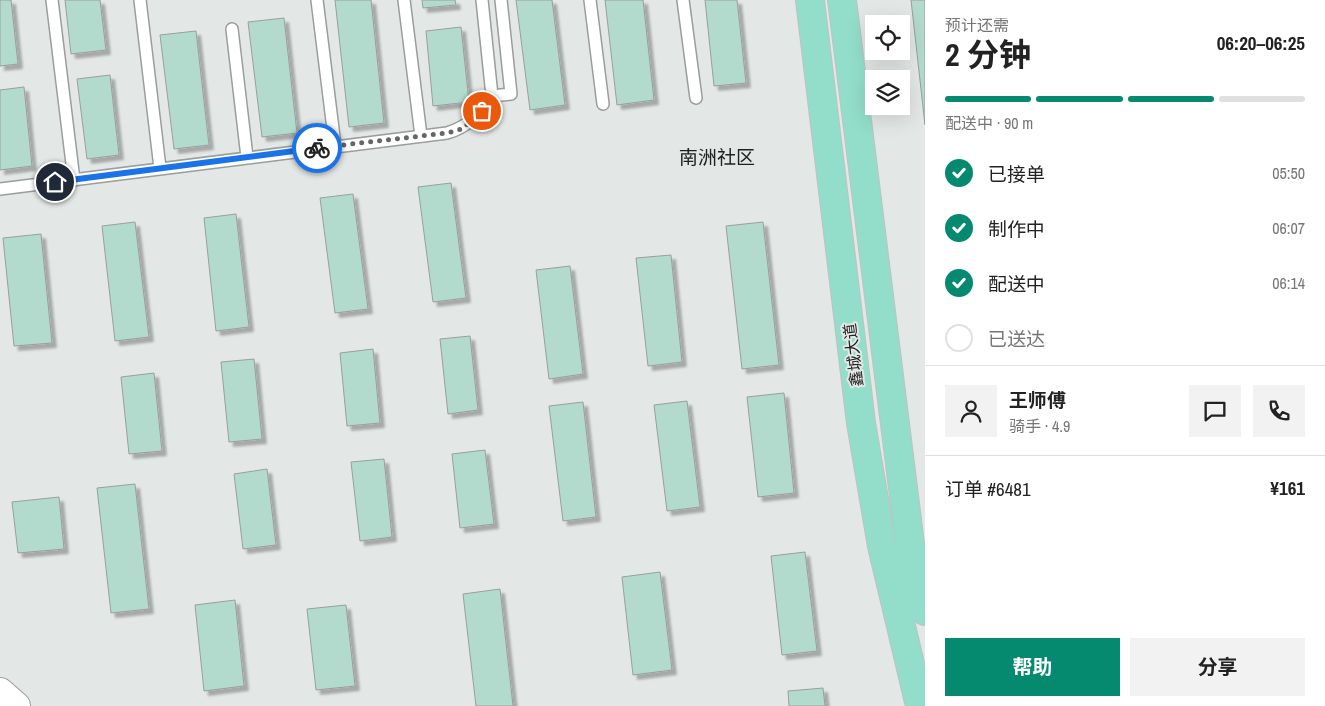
<!DOCTYPE html>
<html lang="zh">
<head>
<meta charset="utf-8">
<style>
  :root { --surface:#fff; --page:#f2f2f2; --text:#222; --muted:#767676; --line:#e0e0e0; --accent:#058a70 }
  body { margin:0; font-family:"Archivo Narrow","Noto Sans SC",sans-serif; background:var(--page); color:var(--text); height:100vh; display:flex; flex-direction:column; font-size:19px; white-space:nowrap }
  * { box-sizing:border-box; margin:0 }
  p { font-size:16px; color:var(--muted) }
  .icon { flex:none; width:28px; height:28px; fill:none; stroke:currentColor; stroke-width:2; stroke-linecap:round; stroke-linejoin:round }
  .map { position:relative; flex:1; overflow:hidden }
  .details { display:flex; flex-direction:column; background:var(--surface); width:400px }
  .details>* { flex:none }
  .controls { position:absolute; left:865px; top:15px; display:grid; gap:10px }
  .controls a { display:grid; place-items:center; width:45px; height:45px; border-radius:0px; background:var(--surface); box-shadow:0 5px 20px #0002; font-size:25px }
  .pin { position:absolute; display:grid; place-items:center; width:42px; height:42px; color:#fff; margin:-21px; border:2px solid #fff; border-radius:50%; box-shadow:0 1px 5px #0007 }
  .courier { position:absolute; display:grid; place-items:center; width:50px; height:50px; margin:-25px; border:4px solid #1a73e8; border-radius:50%; background:#fff; color:#222; box-shadow:0 1px 6px #0007 }
  .head em { font-style:normal; font-weight:700 }
  .head div { display:flex; flex-direction:column-reverse }
  .head { display:flex; align-items:center; justify-content:space-between; height:85px; padding:0 20px }
  h1 { font-size:32px; font-weight:700; line-height:38px }
  .bar { display:grid; grid-template-columns:repeat(4,1fr); gap:8px 5px; align-content:center; height:60px; padding:0 20px }
  .bar i { height:6px; border-radius:4px; background:var(--line) }
  .bar .active { background:var(--accent) }
  .bar p { grid-column:span 4 }
  .line { display:flex; align-items:center; gap:12px; padding:0 20px; border-top:1px solid var(--line) }
  .line div { flex:1 }
  .round { display:grid; place-items:center; flex:none; width:52px; height:52px; border-radius:0px; background:var(--page) }
  ol { padding:0 20px; list-style:none }
  li { display:flex; align-items:center; gap:15px; height:55px }
  li p { margin-inline-start:auto }
  li .icon { padding:5px; border-radius:50%; background:var(--accent); color:#fff; stroke-width:4 }
  li:last-child { color:var(--muted) }
  li i { width:28px; height:28px; border:2px solid var(--line); border-radius:50% }
  .action { display:flex; gap:10px; margin-top:auto; padding:10px 20px }
  .action a { flex:1; height:58px; border-radius:0px; background:var(--accent); color:#fff; font-size:20px; font-weight:700; line-height:58px; text-align:center }
  .action a+a { background:var(--page); color:var(--text) }
  main { display:flex; flex:1; min-height:0 }
  .map>svg:first-child { display:block }
  .building { fill:#b2dacd; stroke:#9b9e9d; filter:url(#shadow) }
  .lines { fill:none; stroke-linecap:round; stroke-linejoin:round }
  .service-casing { stroke:#9a9d9c; stroke-width:14 }
  .secondary-casing { stroke:#9a9d9c; stroke-width:30 }
  .primary-casing { stroke:#c1c1c1; stroke-width:30 }
  .service { stroke:#fff; stroke-width:11 }
  .secondary { stroke:#fff; stroke-width:28 }
  .primary { stroke:#92deca; stroke-width:28 }
  .done { stroke:#646766; stroke-width:5; stroke-dasharray:0 9 }
  .route { stroke:#1a73e8; stroke-width:6 }
  .labels { text-anchor:middle; dominant-baseline:central; stroke-width:4; stroke-linejoin:round; paint-order:stroke }
  .street-label { font-size:16px; fill:#202221; stroke:#e3e7e6 }
  .quarter-label { font-size:19px; fill:#202221; stroke:#e3e7e6 }
</style>
</head>
<body>
<main>
<div class="map">
<svg width="925" height="706" viewBox="0 0 925 706">
  <defs>
    <filter id="shadow"><feDropShadow dx="4.5" dy="4.5" stdDeviation="1" flood-color="#0004"/></filter>
  </defs>
  <rect width="100%" height="100%" fill="#e3e7e6"/>
  <g class="building">
    <path d="M0,0h11l7,64 -18,2z"/>
    <path d="M65,0h35l6,50 -35,4z"/>
    <path d="M335,0h36l13,123 -35,4z"/>
    <path d="M422,0h33l1,5 -33,3z"/>
    <path d="M516,0h36l13,105 -35,5z"/>
    <path d="M605,0h38l11,100 -37,5z"/>
    <path d="M705,0h32l9,83 -32,3z"/>
    <path d="M911,0h14v125z"/>
    <path d="M284,18l13,115 -35,4 -14,-115z"/>
    <path d="M461,27l8,75 -36,4 -7,-75z"/>
    <path d="M196,31l13,114 -35,4 -14,-114z"/>
    <path d="M110,75l9,80 -32,4 -10,-80z"/>
    <path d="M24,87l8,79 -32,4v-80z"/>
    <path d="M451,183l15,115 -33,4 -15,-115z"/>
    <path d="M353,194l15,115 -33,4 -15,-115z"/>
    <path d="M236,214l13,113 -33,4 -12,-113z"/>
    <path d="M135,222l14,115 -34,4 -13,-115z"/>
    <path d="M763,222l16,143 -37,4 -16,-143z"/>
    <path d="M41,234l11,109 -38,3 -11,-108z"/>
    <path d="M671,255l11,107 -34,4 -12,-108z"/>
    <path d="M570,266l13,108 -34,5 -13,-109z"/>
    <path d="M470,336l8,74 -30,4 -8,-75z"/>
    <path d="M373,349l7,74 -33,3 -7,-73z"/>
    <path d="M254,359l8,80 -33,3 -8,-80z"/>
    <path d="M154,373l8,78 -33,3 -8,-77z"/>
    <path d="M784,393l10,100 -36,4 -11,-100z"/>
    <path d="M687,401l13,106 -33,4 -13,-106z"/>
    <path d="M583,402l13,115 -33,4 -14,-115z"/>
    <path d="M485,450l9,74 -34,4 -8,-74z"/>
    <path d="M384,459l8,78 -32,4 -9,-79z"/>
    <path d="M267,469l9,76 -33,4 -9,-75z"/>
    <path d="M135,484l14,125 -38,4 -14,-125z"/>
    <path d="M59,497l5,52 -46,4 -6,-51z"/>
    <path d="M805,552l12,99 -35,4 -11,-99z"/>
    <path d="M660,572l12,98 -39,5 -11,-98z"/>
    <path d="M500,589l13,117h-37l-13,-112z"/>
    <path d="M235,600l9,86 -40,5 -9,-86z"/>
    <path d="M346,605l9,81 -39,4 -9,-81z"/>
    <path d="M823,688l2,18h-36l-1,-15z"/>
  </g>
  <g class="lines">
    <g class="service-casing">
      <g id="service">
        <path d="M52,0l22,180"/>
        <path d="M140,0l20,168"/>
        <path d="M317,0l18,145"/>
        <path d="M404,0l17,136"/>
        <path d="M482,0l10,96"/>
        <path d="M590,0l13,104"/>
        <path d="M683,0l13,98"/>
        <path d="M232,29l15,128"/>
        <path d="M0,189l447,-56c21,-6 33,-19 45,-37l19,-2 -10,-94"/>
      </g>
    </g>
    <g class="secondary-casing">
      <path id="secondary" d="M0,692l16,14"/>
    </g>
    <g class="primary-casing">
      <g id="primary">
        <path d="M810,0l51,423 21,123 38,160"/>
        <path d="M842,0l68,544 15,67"/>
      </g>
    </g>
    <use href="#service" class="service"/>
    <use href="#secondary" class="secondary"/>
    <use href="#primary" class="primary"/>
  </g>
  <g class="lines">
    <path class="done" d="M317,148l130,-15 15,-4 20,-18"/>
    <path class="route" d="M55,182l262,-34"/>
  </g>
  <g class="labels">
    <g class="street-label">
      <text transform="translate(853 355) rotate(-97)">鑫城大道</text>
    </g>
    <g class="quarter-label">
      <text x="717" y="157">南洲社区</text>
    </g>
  </g>
</svg>
<div class="controls">
<a><svg class="icon" aria-label="locate" viewBox="0 0 24 24"><circle cx="12" cy="12" r="6"/><path d="M12 2v4M12 18v4M2 12h4M18 12h4"/></svg></a>
<a><svg class="icon" aria-label="layers" viewBox="0 0 24 24"><path d="M12 4l9 5-9 5-9-5zM3 14l9 5 9-5"/></svg></a>
</div>
<div class="pin" style="left:482px;top:111px;background:#ea580c"><svg class="icon" aria-label="bag" viewBox="0 0 24 24"><path d="M5 8h14l-1 12H6zM9 8a3 3 0 0 1 6 0"/></svg></div>
<div class="pin" style="left:55px;top:182px;background:#1f2937"><svg class="icon" aria-label="home" viewBox="0 0 24 24"><path d="M3 11l9-7 9 7M6 9v11h12V9"/></svg></div>
<div class="courier" style="left:317px;top:148px"><svg class="icon" aria-label="bike" viewBox="0 0 24 24"><circle cx="6" cy="16" r="4"/><circle cx="18" cy="16" r="4"/><path d="M6 16l4-8h5l3 8M10 8l3 8H6M13 5h3"/></svg></div>
</div>
<section class="details">
<div class="head"><div><h1>2 分钟</h1><p>预计还需</p></div><em>06:20–06:25</em></div>
<div class="bar"><i class="active"></i><i class="active"></i><i class="active"></i><i></i><p>配送中 · 90 m</p></div>
<ol>
<li><svg class="icon" aria-label="check" viewBox="0 0 24 24"><path d="M5 12l5 5 9-10"/></svg>已接单<p>05:50</p></li>
<li><svg class="icon" aria-label="check" viewBox="0 0 24 24"><path d="M5 12l5 5 9-10"/></svg>制作中<p>06:07</p></li>
<li><svg class="icon" aria-label="check" viewBox="0 0 24 24"><path d="M5 12l5 5 9-10"/></svg>配送中<p>06:14</p></li>
<li><i></i>已送达</li>
</ol>
<div class="line" style="height:90px"><a class="round"><svg class="icon" aria-label="person" viewBox="0 0 24 24"><circle cx="12" cy="8" r="4"/><path d="M4 21q1-7 8-7t8 7"/></svg></a><div><b>王师傅</b><p>骑手 · 4.9</p></div><a class="round"><svg class="icon" aria-label="chat" viewBox="0 0 24 24"><path d="M4 5h16v11H9l-5 4z"/></svg></a><a class="round"><svg class="icon" aria-label="phone" viewBox="0 0 24 24"><path d="M5 4h4l2 5-3 2q2 4 5 5l2-3 5 2v4C11 20 4 13 5 4z"/></svg></a></div>
<div class="line" style="height:65px"><div>订单 #6481</div><b>¥161</b></div>
<div class="action"><a>帮助</a><a>分享</a></div>
</section>
</main>
</body>
</html>
